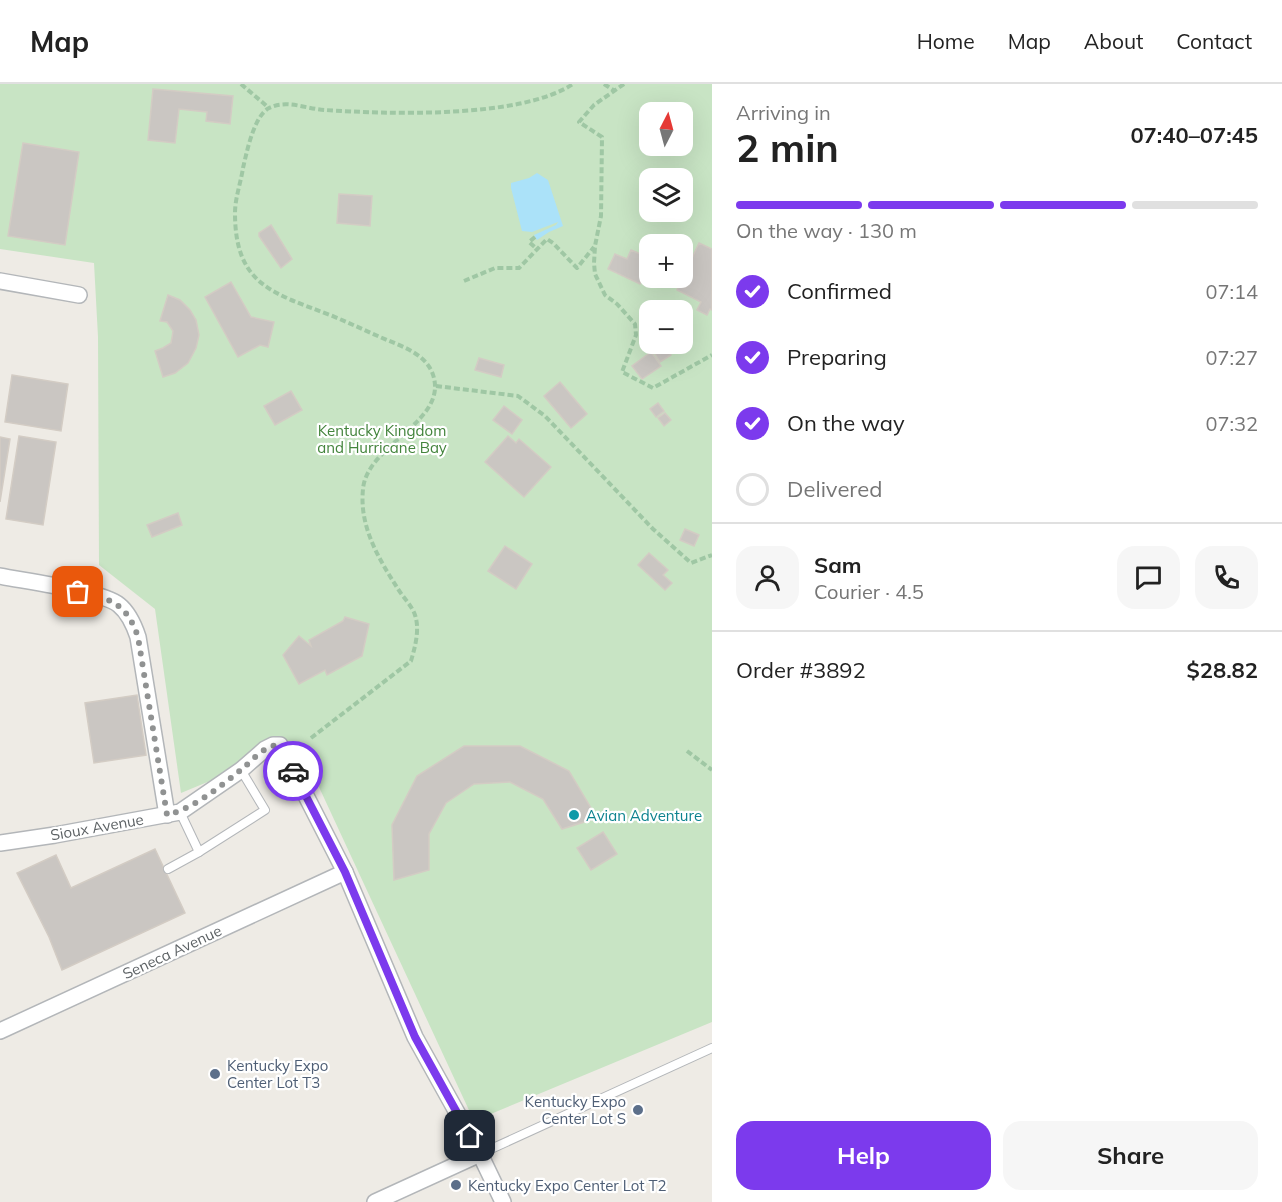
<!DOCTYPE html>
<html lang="en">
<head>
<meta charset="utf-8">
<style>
  :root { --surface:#fff; --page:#f6f6f6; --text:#222; --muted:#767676; --line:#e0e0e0; --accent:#7c3aed }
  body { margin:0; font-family:Mulish,sans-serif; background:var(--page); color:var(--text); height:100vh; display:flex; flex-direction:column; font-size:22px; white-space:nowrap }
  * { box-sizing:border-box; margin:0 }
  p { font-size:20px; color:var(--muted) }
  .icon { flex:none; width:33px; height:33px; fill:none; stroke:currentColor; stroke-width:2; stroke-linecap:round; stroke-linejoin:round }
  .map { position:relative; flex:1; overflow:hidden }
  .sheet { display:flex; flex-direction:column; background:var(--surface); width:570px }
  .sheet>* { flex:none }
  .needle { width:39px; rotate:6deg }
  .controls { position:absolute; left:639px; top:18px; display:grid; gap:12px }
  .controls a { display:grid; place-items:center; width:54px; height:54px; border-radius:12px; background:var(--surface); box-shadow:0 6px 24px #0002; font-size:30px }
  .pin { position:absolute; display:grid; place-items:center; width:51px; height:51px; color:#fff; margin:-26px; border-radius:12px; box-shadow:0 3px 9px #0006 }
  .courier { position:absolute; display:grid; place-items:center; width:60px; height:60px; margin:-30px; border:4px solid #7c3aed; border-radius:50%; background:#fff; color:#222; box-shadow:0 2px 8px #0007 }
  .headline em { font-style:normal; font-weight:700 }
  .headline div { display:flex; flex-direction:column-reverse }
  .headline { display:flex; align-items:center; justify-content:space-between; height:102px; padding:0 24px }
  h1 { font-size:39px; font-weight:700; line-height:45px }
  .bar { display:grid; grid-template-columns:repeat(4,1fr); gap:9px 6px; align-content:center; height:72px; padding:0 24px }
  .bar i { height:8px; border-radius:4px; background:var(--line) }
  .bar .on { background:var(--accent) }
  .bar p { grid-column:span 4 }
  .line { display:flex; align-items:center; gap:15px; padding:0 24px; border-top:2px solid var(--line) }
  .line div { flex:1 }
  .round { display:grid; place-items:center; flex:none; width:63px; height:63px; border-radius:18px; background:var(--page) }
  ol { padding:0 24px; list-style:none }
  li { display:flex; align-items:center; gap:18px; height:66px }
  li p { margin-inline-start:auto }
  li .icon { padding:6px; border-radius:50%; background:var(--accent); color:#fff; stroke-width:4 }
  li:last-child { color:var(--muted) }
  li i { width:33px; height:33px; border:3px solid var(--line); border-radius:50% }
  .primary-button { display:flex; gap:12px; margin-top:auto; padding:12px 24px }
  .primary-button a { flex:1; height:69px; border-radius:18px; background:var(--accent); color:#fff; font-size:24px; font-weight:700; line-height:69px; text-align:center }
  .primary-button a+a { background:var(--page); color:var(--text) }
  header { display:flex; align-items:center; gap:36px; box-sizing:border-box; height:84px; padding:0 30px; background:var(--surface); border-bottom:2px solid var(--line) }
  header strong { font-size:28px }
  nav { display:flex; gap:33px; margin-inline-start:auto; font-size:21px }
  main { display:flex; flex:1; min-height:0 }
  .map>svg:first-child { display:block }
  .green { fill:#c8e4c4; fill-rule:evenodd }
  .water { fill:#abe2f9 }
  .building { fill:#cac6c2; stroke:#d3ccc4; stroke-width:1.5 }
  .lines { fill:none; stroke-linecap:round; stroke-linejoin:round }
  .lane-casing { stroke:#b3b6b9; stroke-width:10 }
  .street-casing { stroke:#b3b6b9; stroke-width:18 }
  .path { stroke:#9fc7a4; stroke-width:4; stroke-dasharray:6 3; stroke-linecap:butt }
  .lane { stroke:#fff; stroke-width:8 }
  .street { stroke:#fff; stroke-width:15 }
  .done { stroke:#909292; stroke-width:6; stroke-dasharray:0 10.8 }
  .route { stroke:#7c3aed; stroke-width:8 }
  .culture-dot { fill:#0f9aa8; stroke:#fff; stroke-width:2 }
  .service-dot { fill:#5c6f8a; stroke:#fff; stroke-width:2 }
  .labels { text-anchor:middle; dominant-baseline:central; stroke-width:4.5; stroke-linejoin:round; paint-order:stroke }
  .park-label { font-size:15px; fill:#43843c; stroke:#fff }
  .culture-label { font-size:15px; fill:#0d838f; stroke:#fff; text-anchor:start }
  .street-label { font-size:15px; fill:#5d6265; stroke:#fff }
  .service-label { font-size:15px; fill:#4e5e75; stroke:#fff; text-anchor:start }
</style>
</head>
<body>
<header>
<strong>Map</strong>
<nav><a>Home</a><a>Map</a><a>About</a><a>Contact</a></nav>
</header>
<main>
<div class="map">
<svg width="712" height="1118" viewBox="0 0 712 1118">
  <rect width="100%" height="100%" fill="#eeebe5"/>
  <path class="green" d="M0,0h712v938l-238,99 -175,-377 -118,49 -26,-184 -56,-44 -1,-228 -4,-74 -94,-14zM650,28h32v34h-32zM650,94h32v34h-32zM650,160h32v34h-32zM650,226h32v34h-32z"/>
  <path class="water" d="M537,89l11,7 15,46 -14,6 -12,8 -3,-5 22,-10 2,-3 -26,10 -10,-1 -11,-43v-5l18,-5z"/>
  <g class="building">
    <path d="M153,5l80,7 -3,28 -24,-3 1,-9 -28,-3 -4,34 -27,-3z"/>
    <path d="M23,59l56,9 -14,93 -57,-9z"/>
    <path d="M339,110l33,2 -2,30 -33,-3z"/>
    <path d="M271,141l21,34 -11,9 -22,-32v-3z"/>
    <path d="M699,159l13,6v61l-2,-1 -3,6 -10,-5 4,-8 -24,-12z"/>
    <path d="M631,166l19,8 -10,26 -32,-15 7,-15 12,5z"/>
    <path d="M231,198l20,35 23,5 -6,25 -8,-2 -22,12 -33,-60z"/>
    <path d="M168,211l12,5 10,10 6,10 3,15 -3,13 -8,15 -13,10 -12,4 -8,-26 8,-3 8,-5 1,-5 1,-7 -6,-9 -7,-1z"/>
    <path d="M682,246l8,11 -21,11 2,3 -11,7 -8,-13 7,-5h23z"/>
    <path d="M651,268l10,14 -19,13 -10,-13z"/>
    <path d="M479,274l25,7 -3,12 -26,-7z"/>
    <path d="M12,291l56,9 -7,47 -56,-9z"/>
    <path d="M560,298l27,32 -16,14 -27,-32z"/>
    <path d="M291,307l11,19 -27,15 -11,-19z"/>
    <path d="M658,319l6,8 -8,6 -6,-8z"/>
    <path d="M504,322l18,14 -10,14 -19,-14z"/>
    <path d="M665,329l6,7 -7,6 -6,-8z"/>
    <path d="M19,352l37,6 -13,83 -37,-6z"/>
    <path d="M508,352l8,7 3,-4 32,28 -27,30 -39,-35z"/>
    <path d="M0,353l10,2 -10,63z"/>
    <path d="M178,429l4,12 -30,12 -5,-12z"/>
    <path d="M685,445l14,6 -5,11 -14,-6z"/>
    <path d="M505,462l27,18 -16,25 -28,-18z"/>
    <path d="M649,469l19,17 -5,5 9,8 -7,7 -27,-25z"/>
    <path d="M345,533l24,7 -7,32 -35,19 -2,-5 -26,14 -16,-29 16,-19 12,10 -2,-6 34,-19z"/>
    <path d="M137,611l9,60 -52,8 -9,-60z"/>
    <path d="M464,662h56l49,25 28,47 -35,11 -19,-30 -33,-17 -36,2 -28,19 -17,31v36l-35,10 -2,-55 25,-49z"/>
    <path d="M603,748l14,22 -26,16 -14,-22z"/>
    <path d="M155,765l30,64 -123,57 -13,-33 -32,-64 39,-18 15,33z"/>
  </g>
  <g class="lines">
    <g class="lane-casing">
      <g id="lane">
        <path d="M199,768l66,-42 -24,-40"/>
        <path d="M168,785l31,-17 -19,-40"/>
        <path d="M480,1070l232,-106"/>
      </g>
    </g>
    <g class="street-casing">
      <g id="street">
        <path d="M0,197l79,14"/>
        <path d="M0,492c25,5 102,15 119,29 10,8 15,20 19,32l29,178"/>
        <path d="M0,759l55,-8 125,-23 61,-42 24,-21 8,-4h7l65,127 70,165 65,117 23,48"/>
        <path d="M0,947l345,-159"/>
        <path d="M375,1118l105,-48"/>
      </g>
    </g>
    <g class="path">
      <path d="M241,0l28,24"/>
      <path d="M604,0l11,7"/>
      <path d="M624,0l-30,21 -15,17 23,15 -1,79 -6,30 -1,17 1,11 10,21 12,9 18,20 1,11 -14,37 31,16 59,-33"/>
      <path d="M535,153l-6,5 8,7"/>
      <path d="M464,197l31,-13h24l28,-29 6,4 24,25 17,-21"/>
      <path d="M436,302l82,10 27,20 108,113 38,34 21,-8"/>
      <path d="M311,654l100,-77c4,-14 9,-31 4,-46 -3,-9 -12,-18 -17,-26 -19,-30 -39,-62 -35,-100 4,-46 89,-68 69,-117 -8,-18 -28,-25 -45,-32 -19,-8 -37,-17 -57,-25 -57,-22 -95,-30 -95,-102 0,-15 6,-31 8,-45 4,-17 11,-52 26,-60 18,-9 37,1 56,2 63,4 195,9 248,-26"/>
      <path d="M687,667l25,19"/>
    </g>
    <use href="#lane" class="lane"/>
    <use href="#street" class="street"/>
  </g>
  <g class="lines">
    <path class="done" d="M78,508c33,6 49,12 60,45l29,178c27,-7 53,-28 75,-46 11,-9 22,-24 38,-24l13,26"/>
    <path class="route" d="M293,687l52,101 70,165 55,99"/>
  </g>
  <circle class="culture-dot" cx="574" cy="731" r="6"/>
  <g class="service-dot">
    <circle cx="215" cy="990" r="6"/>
    <circle cx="638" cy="1026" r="6"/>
    <circle cx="456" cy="1101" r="6"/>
  </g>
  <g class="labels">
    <g class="park-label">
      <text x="382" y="346">Kentucky Kingdom<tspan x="382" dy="17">and Hurricane Bay</tspan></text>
    </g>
    <g class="culture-label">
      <text x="586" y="731">Avian Adventure</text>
    </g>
    <g class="street-label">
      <text transform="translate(97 743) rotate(-10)">Sioux Avenue</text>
      <text transform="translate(172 868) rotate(-25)">Seneca Avenue</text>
    </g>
    <g class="service-label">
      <text x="227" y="981">Kentucky Expo<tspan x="227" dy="17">Center Lot T3</tspan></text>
      <text x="626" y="1017" text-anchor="end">Kentucky Expo<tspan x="626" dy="17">Center Lot S</tspan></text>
      <text x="468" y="1101">Kentucky Expo Center Lot T2</text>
    </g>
  </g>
</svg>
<div class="controls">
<a><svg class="needle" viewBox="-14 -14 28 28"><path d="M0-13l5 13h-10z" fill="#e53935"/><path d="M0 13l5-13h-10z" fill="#767676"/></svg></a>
<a><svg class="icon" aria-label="layers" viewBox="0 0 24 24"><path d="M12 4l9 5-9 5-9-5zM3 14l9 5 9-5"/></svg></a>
<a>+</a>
<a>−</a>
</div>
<div class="pin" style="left:78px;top:508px;background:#ea580c"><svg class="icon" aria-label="bag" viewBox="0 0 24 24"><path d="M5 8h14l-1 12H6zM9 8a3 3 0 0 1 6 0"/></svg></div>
<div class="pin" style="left:470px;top:1052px;background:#1f2937"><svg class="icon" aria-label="home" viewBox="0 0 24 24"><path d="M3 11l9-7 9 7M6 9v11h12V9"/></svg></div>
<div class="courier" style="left:293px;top:687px"><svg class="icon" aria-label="car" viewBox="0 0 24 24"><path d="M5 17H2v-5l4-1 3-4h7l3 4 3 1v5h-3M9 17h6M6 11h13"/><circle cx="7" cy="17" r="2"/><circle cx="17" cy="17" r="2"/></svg></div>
</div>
<section class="sheet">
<div class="headline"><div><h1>2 min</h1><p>Arriving in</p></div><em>07:40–07:45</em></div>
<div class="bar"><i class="on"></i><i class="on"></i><i class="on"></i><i></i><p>On the way · 130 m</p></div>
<ol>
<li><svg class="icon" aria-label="check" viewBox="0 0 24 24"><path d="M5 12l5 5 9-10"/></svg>Confirmed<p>07:14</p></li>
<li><svg class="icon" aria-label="check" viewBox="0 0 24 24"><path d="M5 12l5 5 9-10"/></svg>Preparing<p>07:27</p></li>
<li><svg class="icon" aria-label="check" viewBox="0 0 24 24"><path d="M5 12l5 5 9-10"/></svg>On the way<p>07:32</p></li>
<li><i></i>Delivered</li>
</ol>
<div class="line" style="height:108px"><a class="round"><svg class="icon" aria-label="person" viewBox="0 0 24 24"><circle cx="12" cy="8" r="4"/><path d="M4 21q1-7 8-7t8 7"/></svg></a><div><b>Sam</b><p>Courier · 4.5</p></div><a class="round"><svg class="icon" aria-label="chat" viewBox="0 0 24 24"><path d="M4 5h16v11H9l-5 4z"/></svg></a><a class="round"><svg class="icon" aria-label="phone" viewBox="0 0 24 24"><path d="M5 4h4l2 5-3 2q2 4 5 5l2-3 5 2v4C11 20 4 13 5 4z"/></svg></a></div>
<div class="line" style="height:78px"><div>Order #3892</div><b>$28.82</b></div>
<div class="primary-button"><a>Help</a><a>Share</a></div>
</section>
</main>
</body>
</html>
